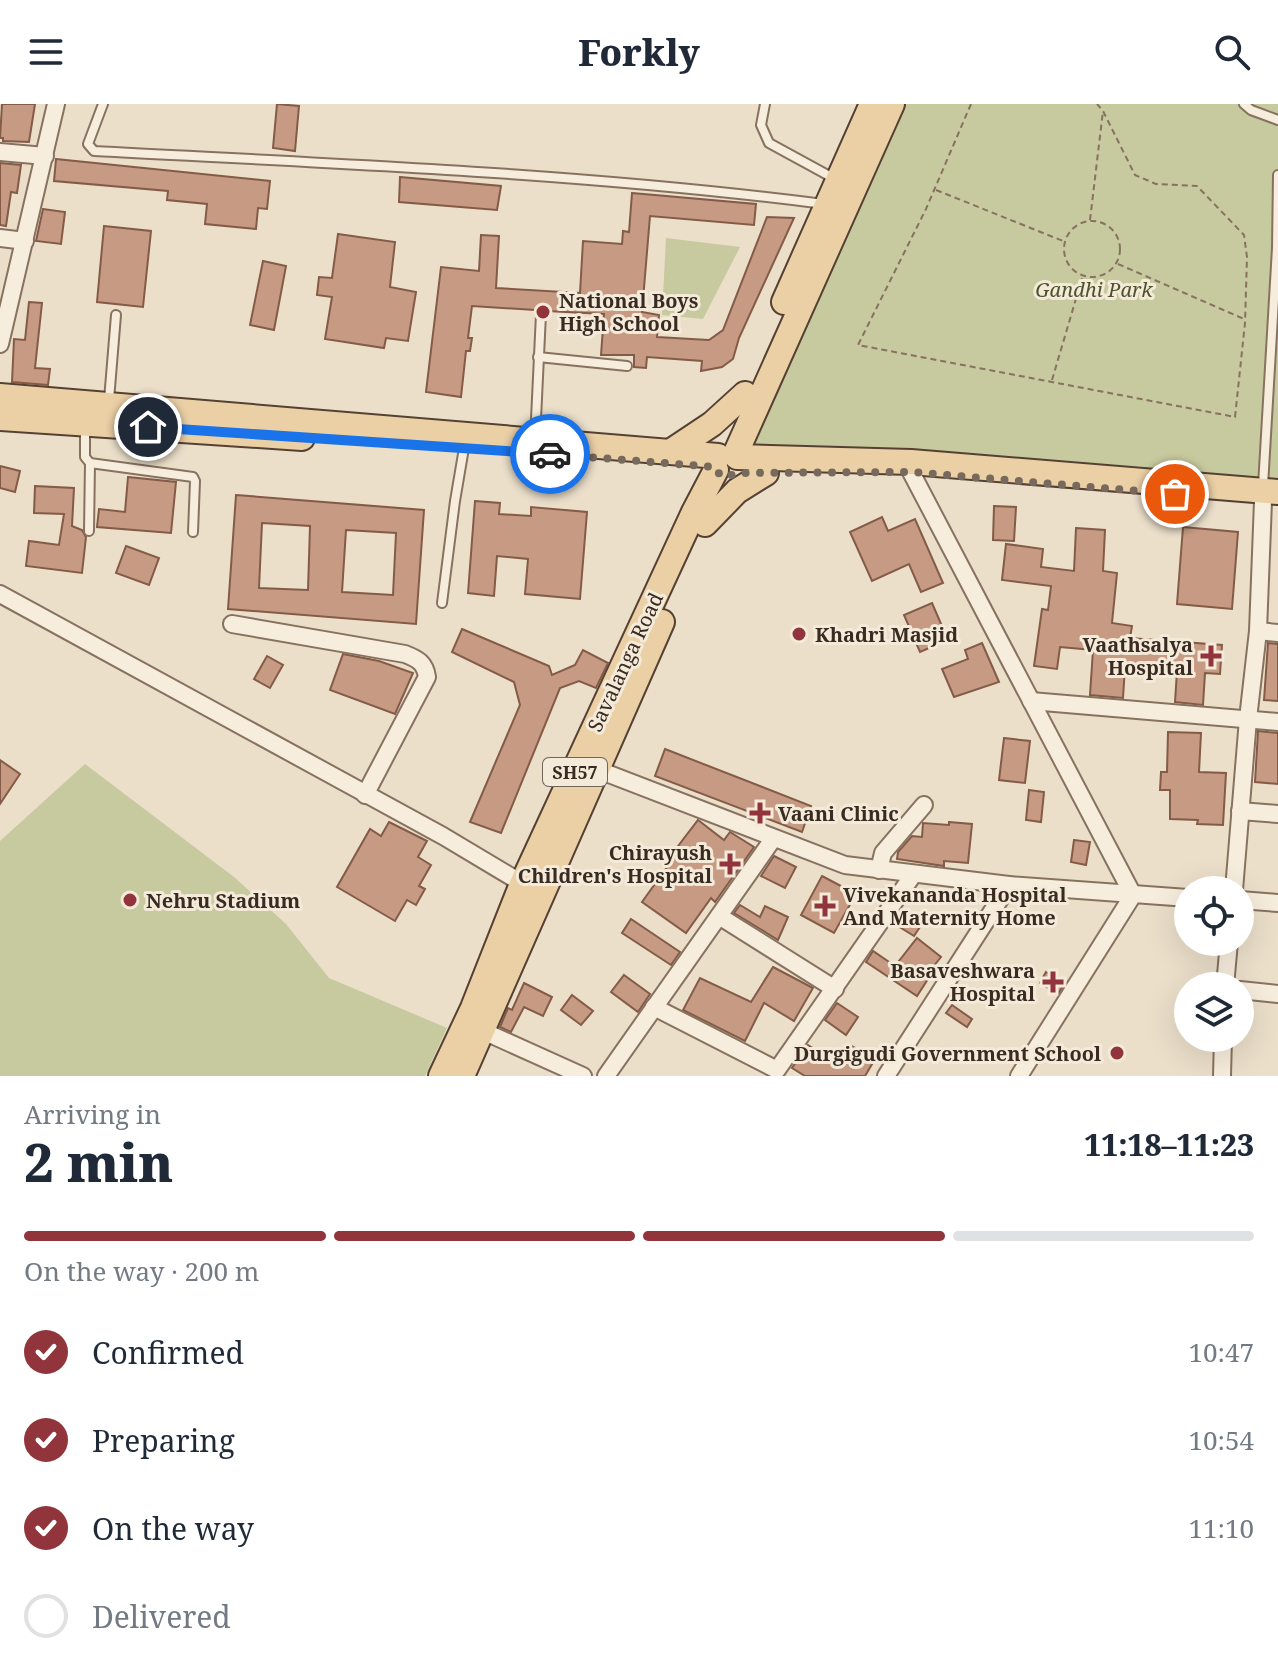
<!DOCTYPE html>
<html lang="en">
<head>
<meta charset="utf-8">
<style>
  :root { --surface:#fff; --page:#f2f2f3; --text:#1f2937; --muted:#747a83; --line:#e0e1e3; --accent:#91343c }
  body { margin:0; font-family:"Noto Serif",serif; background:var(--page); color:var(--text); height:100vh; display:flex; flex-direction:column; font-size:30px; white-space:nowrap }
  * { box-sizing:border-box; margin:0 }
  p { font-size:26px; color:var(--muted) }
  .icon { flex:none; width:44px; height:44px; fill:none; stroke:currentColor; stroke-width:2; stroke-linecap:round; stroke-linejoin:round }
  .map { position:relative; height:972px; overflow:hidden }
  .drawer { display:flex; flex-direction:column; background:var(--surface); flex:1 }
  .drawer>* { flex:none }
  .tools { position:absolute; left:1174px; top:772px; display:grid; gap:16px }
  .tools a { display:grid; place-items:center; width:80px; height:80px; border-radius:50%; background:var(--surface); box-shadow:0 8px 32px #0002; font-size:40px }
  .pin { position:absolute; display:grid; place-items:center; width:68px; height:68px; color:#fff; margin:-34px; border:4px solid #fff; border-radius:50%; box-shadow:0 2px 8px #0007 }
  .courier { position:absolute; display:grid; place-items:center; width:80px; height:80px; margin:-40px; border:6px solid #1a73e8; border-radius:50%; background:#fff; color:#222; box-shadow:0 2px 10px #0007 }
  .head em { font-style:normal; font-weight:800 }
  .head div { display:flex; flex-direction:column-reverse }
  .head { display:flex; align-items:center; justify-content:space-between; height:136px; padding:0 24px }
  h1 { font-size:52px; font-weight:800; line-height:60px }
  .bar { display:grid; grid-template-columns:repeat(4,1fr); gap:12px 8px; align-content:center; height:96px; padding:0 24px }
  .bar i { height:10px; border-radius:6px; background:var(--line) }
  .bar .current { background:var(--accent) }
  .bar p { grid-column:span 4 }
  ol { padding:0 24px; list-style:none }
  li { display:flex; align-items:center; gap:24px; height:88px }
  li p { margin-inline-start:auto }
  li .icon { padding:8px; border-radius:50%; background:var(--accent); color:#fff; stroke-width:4 }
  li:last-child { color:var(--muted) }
  li i { width:44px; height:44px; border:4px solid var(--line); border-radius:50% }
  header { display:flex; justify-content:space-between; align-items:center; height:104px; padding:0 24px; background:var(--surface); font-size:36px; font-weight:800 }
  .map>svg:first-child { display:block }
  .green { fill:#c7c99e }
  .building { fill:#c69a83; stroke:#845b47; stroke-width:2; fill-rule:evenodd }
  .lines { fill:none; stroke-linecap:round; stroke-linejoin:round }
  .service-casing { stroke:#877260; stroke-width:12 }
  .minor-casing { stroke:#877260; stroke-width:20 }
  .primary-casing { stroke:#554133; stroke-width:28 }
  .path { stroke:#877260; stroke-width:2; stroke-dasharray:6 4; stroke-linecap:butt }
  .service { stroke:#f7eddd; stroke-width:8 }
  .minor { stroke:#f7eddd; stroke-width:16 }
  .primary { stroke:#ebd0a6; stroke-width:24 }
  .done { stroke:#776a5d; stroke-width:8; stroke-dasharray:0 14.4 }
  .route { stroke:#1a73e8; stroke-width:10 }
  .poi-dot { fill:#91343c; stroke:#f3ead9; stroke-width:3 }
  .labels { text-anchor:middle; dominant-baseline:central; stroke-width:6; stroke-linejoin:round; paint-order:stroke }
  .shield { fill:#f3ead9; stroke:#716459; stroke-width:2 }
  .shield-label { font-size:18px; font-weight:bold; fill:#392b22 }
  .park-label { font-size:20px; font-style:italic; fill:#4c532a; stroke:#f3ead9 }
  .poi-label { font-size:20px; font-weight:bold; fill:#392b22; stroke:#f3ead9; text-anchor:start }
  .street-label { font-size:20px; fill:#392b22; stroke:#f3ead9 }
</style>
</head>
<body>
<header><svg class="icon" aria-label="menu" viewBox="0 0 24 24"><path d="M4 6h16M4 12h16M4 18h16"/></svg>Forkly<svg class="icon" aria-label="search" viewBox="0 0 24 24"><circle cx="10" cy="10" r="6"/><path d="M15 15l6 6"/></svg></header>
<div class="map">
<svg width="1278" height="972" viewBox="0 0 1278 972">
  <rect width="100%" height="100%" fill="#ebdfca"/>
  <g class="green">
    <path d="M889,0h389v383l-543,-39z"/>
    <path d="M666,134l74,9 -37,72 -41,-4z"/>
    <path d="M85,660l149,113 52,47 43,54 118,50 -22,48h-425v-235z"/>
  </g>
  <g class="building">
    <path d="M2,0h33l-6,38 -26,-1v-3h-3z"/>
    <path d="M277,0l22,2 -4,45 -22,-3z"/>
    <path d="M56,55l214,22 -3,28 -9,-1 -2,21 -51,-5 2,-20 -40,-4 1,-9 -114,-10z"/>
    <path d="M0,59l21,2 -4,28 -6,-1 -5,34 -6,-1z"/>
    <path d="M400,73l101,9 -4,24 -98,-8z"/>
    <path d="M632,89l124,11 -2,21 -104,-9 -8,96 17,3 -2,22 52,3 14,-10 44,-113 27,1 -55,120 -6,21 -11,8 -21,4 1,-10 -55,-4 -1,11 -12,-1v-12h-33l3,-41 -57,-3 -5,-4 -7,3 -63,-4 -4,32h4l-2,13h-4l-5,46 -35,-5 15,-125 38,4 2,-36 18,1 -3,52 84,5 3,-52 39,3 1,-13 6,1z"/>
    <path d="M43,105l22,3 -4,32 -25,-3z"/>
    <path d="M104,122l47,5 -8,76 -46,-5z"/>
    <path d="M338,130l57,8 -5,45 26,5 -8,49 -22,-3 -2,10 -59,-9 7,-42 -15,-2 2,-18 13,1z"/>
    <path d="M263,157l23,5 -12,64 -24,-5z"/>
    <path d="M29,198l13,1 -7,65 15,1 -2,16 -36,-3 2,-43 11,1z"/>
    <path d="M0,362l20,5 -5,21 -15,-4z"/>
    <path d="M128,373l48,5 -5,51 -74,-6 2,-18 26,3z"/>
    <path d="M35,382l39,2 -2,38 10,4 4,7 -4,36 -56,-7 3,-25 30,4 5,-31 -30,-1z"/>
    <path d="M236,391l188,15 -8,114 -188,-15zM262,419l48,3 -2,64 -49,-2zM346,426l50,3 -3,62 -51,-3z"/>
    <path d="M475,397l25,2 -1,11 32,2v-9l56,5 -7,87 -55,-5 3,-35 -31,-3 -3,40 -26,-3z"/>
    <path d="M994,402l22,1 -2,34 -21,-1z"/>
    <path d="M882,413l6,14 27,-12 28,64 -22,9 -12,-28 -37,17 -22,-49z"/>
    <path d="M1183,423l55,5 -6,77 -55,-5z"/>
    <path d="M1076,424l29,2 -2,41 14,2 -5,50 20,3 -2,12 92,7 -2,29 -15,-1 -2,32 -28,-3 2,-31 -52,-4 -2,31 -33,-3 3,-45 -33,-3 -3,22 -23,-3 8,-57 6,1 3,-24 -49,-6 4,-36 37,5 -2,18 33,4z"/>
    <path d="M126,442l33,12 -10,27 -33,-12z"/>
    <path d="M932,499l16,37 -28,12 -16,-37z"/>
    <path d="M462,525l87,37 3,9 23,-10 8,-15 25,13 -12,25 -17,-7 -19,7 -59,145 -31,-11 50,-117 -6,-23 -62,-30z"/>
    <path d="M982,539l17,39 -45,15 -12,-28 26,-10 -3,-9z"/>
    <path d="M1268,539l10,1v57l-14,-1z"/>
    <path d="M343,550l36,7 34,12 -18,41 -65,-24z"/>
    <path d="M267,552l16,9 -13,23 -16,-9z"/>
    <path d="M1258,627l20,2v51l-23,-2z"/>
    <path d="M1168,628l33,1 -2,39 27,1 -3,52 -26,-1 1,-4 -28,-1v-29h-10l1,-18h6z"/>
    <path d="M1004,634l26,3 -5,42 -26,-3z"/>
    <path d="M665,645l146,57 -9,26 -147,-56z"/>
    <path d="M0,656l20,14 -20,30z"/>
    <path d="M1029,686l15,2 -3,30 -15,-2z"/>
    <path d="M698,716l26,20 6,-8 24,15 -39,55 -4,-4 -25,35 -44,-31 33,-46 -3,-2z"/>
    <path d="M389,718l38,19 -9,16 13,8 -12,21 6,3 -9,16 -9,-5 -12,21 -58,-34 33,-58 11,7z"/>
    <path d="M949,718l23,2 -4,39 -24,-2v5l-47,-7 1,-7 14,-16 10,1 1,-14 26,2z"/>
    <path d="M1074,736l16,2 -4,23 -15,-3z"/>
    <path d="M774,752l22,11 -11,21 -24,-12z"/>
    <path d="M822,772l34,18 -22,39 -33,-18z"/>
    <path d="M740,801l20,12 5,-11 23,11 -10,23 -44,-27z"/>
    <path d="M902,806l20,14 -8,12 -21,-13z"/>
    <path d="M631,815l49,33 -9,13 -49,-32z"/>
    <path d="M917,834l24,19 -16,20 3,2 -11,17 -51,-34 7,-11 22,15z"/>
    <path d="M773,863l40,21 -19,33 -30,-18 -19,38 -62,-31 17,-32 51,24z"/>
    <path d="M1046,868l19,11 -7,11 -18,-11z"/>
    <path d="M624,871l26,19 -12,18 -27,-20z"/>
    <path d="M524,879l28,14 -9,19 -19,-9 -13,25 -11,-5 8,-19 4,2z"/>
    <path d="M572,891l21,16 -12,14 -20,-15z"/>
    <path d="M837,899l21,14 -12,18 -21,-15z"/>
    <path d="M952,901l20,14 -5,8 -21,-14z"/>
    <path d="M808,941l31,20 11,-20 25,14 -10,17h-60l-13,-8z"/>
  </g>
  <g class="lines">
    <g class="service-casing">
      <g id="service">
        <path d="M103,0l-15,40 6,7c244,13 488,22 730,53"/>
        <path d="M765,0l-4,21 8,18 66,36"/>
        <path d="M1244,0l7,6 27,10"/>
        <path d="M538,253l89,9"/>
        <path d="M109,296l7,-85"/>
        <path d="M85,324v29l5,6 103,14 2,4 -2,51"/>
        <path d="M535,336l6,-126"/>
        <path d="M1263,382l14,-238 1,-73"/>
        <path d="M89,427l1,-68"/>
        <path d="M442,499l13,-102 9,-53"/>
      </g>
    </g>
    <g class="minor-casing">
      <g id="minor">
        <path d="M0,48l45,4"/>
        <path d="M0,134l25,3"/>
        <path d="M0,240l56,-240"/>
        <path d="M911,358v10l222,423 -114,181"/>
        <path d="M0,490l443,242 87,52"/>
        <path d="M232,520l173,30c13,5 20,9 22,23l-62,118"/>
        <path d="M1258,527l20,2"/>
        <path d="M1031,597l247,21"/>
        <path d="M596,665l249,96 164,20 179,13"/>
        <path d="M1240,707l38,3"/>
        <path d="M879,766l4,-17 41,-48"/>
        <path d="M1234,786l14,-171 10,-88 5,-130"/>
        <path d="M1240,796l38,3"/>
        <path d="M719,812l116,73"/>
        <path d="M1225,882l4,-44"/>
        <path d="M1240,886l38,4"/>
        <path d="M654,903l123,63 136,-195"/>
        <path d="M483,927l100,45"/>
        <path d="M606,972l167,-237"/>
        <path d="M886,972l123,-191"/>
        <path d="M1222,972l1,-38"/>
      </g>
    </g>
    <g class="primary-casing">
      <g id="primary">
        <path d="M784,198l88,-198"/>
        <path d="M0,292l718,60"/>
        <path d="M0,314l302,20"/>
        <path d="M670,348l42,-28 33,-30"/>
        <path d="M735,351l157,-351"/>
        <path d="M737,353l174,5 367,30"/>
        <path d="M705,420l32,-33 29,-18"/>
        <path d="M441,972l32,-68 49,-124 172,-372 22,-42"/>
        <path d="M462,972l200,-454"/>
      </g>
    </g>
    <g class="path">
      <path d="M971,0l-45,105 -68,136 377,72 10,-94 2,-66 -3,-22 -47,-49 -41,-2 -21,-9 -32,-64 -6,-7"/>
      <path d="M936,86l127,51"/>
      <path d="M1090,116l13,-109"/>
      <circle cx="1092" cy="145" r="28"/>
      <path d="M1118,160l126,55"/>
      <path d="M1052,276l31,-105"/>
    </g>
    <use href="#service" class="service"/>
    <use href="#minor" class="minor"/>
    <use href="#primary" class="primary"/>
  </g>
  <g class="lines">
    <path class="done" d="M550,350l165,13 5,8 6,2 11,-4 174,-1 264,22"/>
    <path class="route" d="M148,323l402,27"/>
  </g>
  <g class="poi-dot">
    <circle cx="543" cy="208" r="8"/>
    <circle cx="799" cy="530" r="8"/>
    <path d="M1207 540h8v8h8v8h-8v8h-8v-8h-8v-8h8z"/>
    <path d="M756 697h8v8h8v8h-8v8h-8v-8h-8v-8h8z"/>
    <path d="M726 748h8v8h8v8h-8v8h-8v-8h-8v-8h8z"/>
    <circle cx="130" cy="796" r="8"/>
    <path d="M821 790h8v8h8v8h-8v8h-8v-8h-8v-8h8z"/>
    <path d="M1049 866h8v8h8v8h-8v8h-8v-8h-8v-8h8z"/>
    <circle cx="1117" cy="949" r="8"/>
  </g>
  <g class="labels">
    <rect class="shield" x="543" y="654" width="64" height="28" rx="6"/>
    <g class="shield-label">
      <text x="575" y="668">SH57</text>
    </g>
    <g class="park-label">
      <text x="1094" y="185">Gandhi Park</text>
    </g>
    <g class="poi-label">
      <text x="559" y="196">National Boys<tspan x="559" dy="23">High School</tspan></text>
      <text x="815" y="530">Khadri Masjid</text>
      <text x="1193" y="540" text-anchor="end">Vaathsalya<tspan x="1193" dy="23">Hospital</tspan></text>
      <text x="778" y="709">Vaani Clinic</text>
      <text x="712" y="748" text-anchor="end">Chirayush<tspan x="712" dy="23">Children's Hospital</tspan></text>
      <text x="843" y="790">Vivekananda Hospital<tspan x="843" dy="23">And Maternity Home</tspan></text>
      <text x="146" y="796">Nehru Stadium</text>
      <text x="1035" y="866" text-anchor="end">Basaveshwara<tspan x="1035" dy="23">Hospital</tspan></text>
      <text x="1101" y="949" text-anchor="end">Durgigudi Government School</text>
    </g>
    <g class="street-label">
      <text transform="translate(625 558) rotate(-65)">Savalanga Road</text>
    </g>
  </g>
</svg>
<div class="tools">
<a><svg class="icon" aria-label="locate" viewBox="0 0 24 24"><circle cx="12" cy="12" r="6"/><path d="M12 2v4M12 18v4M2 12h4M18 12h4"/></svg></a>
<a><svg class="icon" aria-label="layers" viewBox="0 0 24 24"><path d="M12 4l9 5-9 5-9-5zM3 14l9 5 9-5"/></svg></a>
</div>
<div class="pin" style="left:1175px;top:390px;background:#ea580c"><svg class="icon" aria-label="bag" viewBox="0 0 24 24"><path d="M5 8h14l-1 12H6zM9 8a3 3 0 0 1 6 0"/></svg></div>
<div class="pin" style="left:148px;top:323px;background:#1f2937"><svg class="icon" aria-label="home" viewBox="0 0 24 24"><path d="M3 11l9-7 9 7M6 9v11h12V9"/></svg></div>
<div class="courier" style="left:550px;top:350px"><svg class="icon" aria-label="car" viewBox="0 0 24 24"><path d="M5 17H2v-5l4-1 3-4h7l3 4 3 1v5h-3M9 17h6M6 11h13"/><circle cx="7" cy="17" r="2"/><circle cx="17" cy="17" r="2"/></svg></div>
</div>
<section class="drawer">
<div class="head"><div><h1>2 min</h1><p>Arriving in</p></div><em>11:18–11:23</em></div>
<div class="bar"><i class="current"></i><i class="current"></i><i class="current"></i><i></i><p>On the way · 200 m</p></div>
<ol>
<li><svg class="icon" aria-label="check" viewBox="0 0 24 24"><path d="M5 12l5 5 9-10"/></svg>Confirmed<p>10:47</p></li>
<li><svg class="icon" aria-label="check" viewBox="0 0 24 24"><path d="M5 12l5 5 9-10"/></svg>Preparing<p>10:54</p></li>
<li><svg class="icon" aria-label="check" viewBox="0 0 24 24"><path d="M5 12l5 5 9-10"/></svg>On the way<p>11:10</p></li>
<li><i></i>Delivered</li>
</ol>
</section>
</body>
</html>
